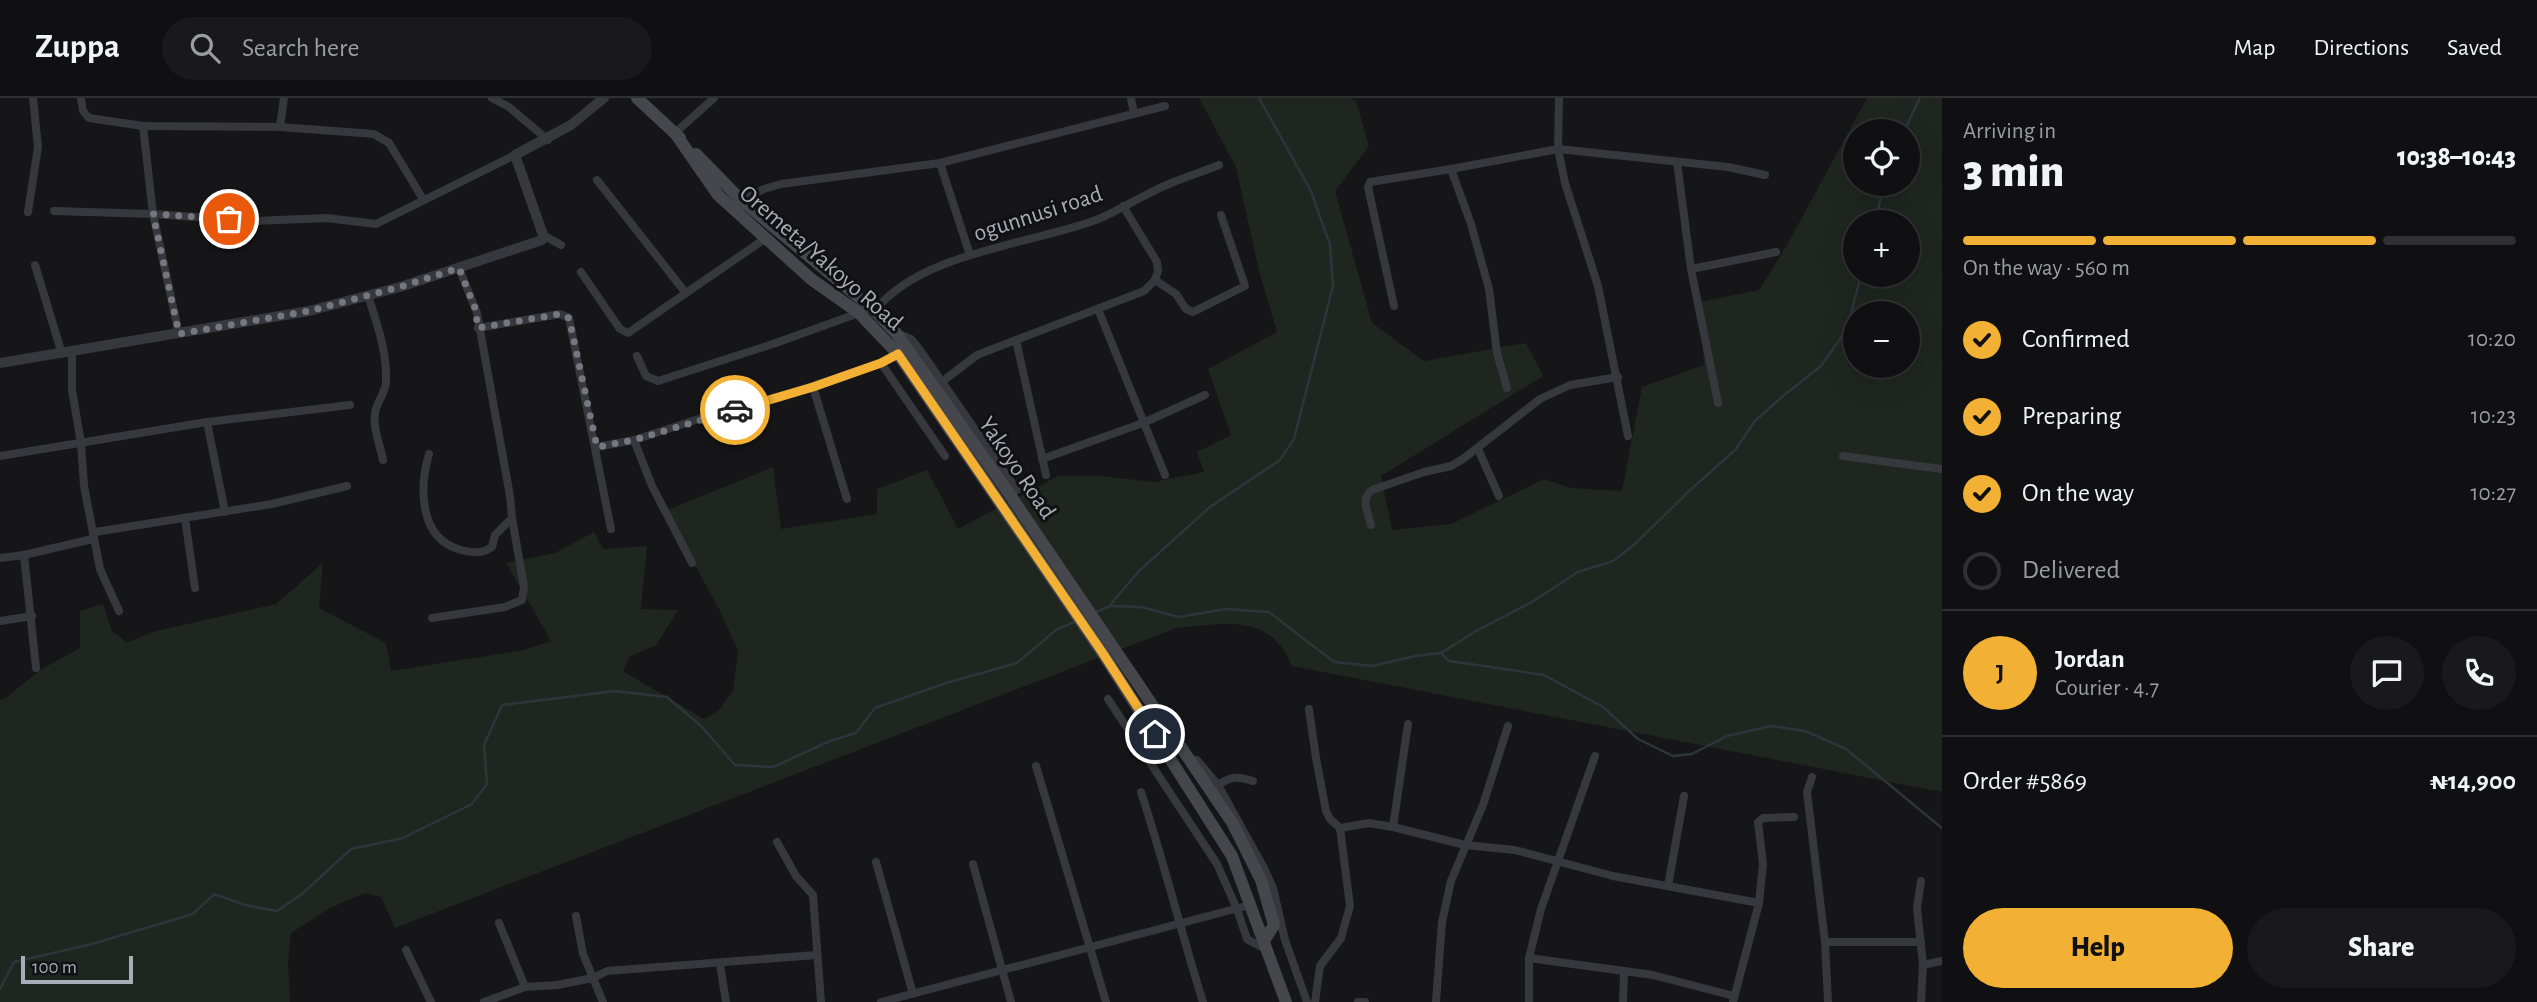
<!DOCTYPE html>
<html lang="en">
<head>
<meta charset="utf-8">
<style>
  :root { --surface:#101012; --page:#19191b; --text:#f1f3f6; --muted:#9c9d9f; --line:#303032; --accent:#f2b134 }
  body { margin:0; font-family:"Alegreya Sans",sans-serif; background:var(--page); color:var(--text); height:100vh; display:flex; flex-direction:column; font-size:26px; white-space:nowrap }
  * { box-sizing:border-box; margin:0 }
  p { font-size:23px; color:var(--muted) }
  .icon { flex:none; width:38px; height:38px; fill:none; stroke:currentColor; stroke-width:2; stroke-linecap:round; stroke-linejoin:round }
  .map { position:relative; flex:1; overflow:hidden }
  .drawer { display:flex; flex-direction:column; background:var(--surface); width:595px }
  .drawer>* { flex:none }
  .controls { position:absolute; left:1843px; top:21px; display:grid; gap:14px }
  .controls a { display:grid; place-items:center; width:77px; height:77px; border-radius:50%; background:var(--surface); box-shadow:0 7px 28px #0002,0 0 0 2px var(--line); font-size:35px }
  .scale { position:absolute; left:21px; bottom:18px; width:112px; box-sizing:border-box; padding-left:7px; border:4px solid #a8adb8; border-top:0; font-size:19px; line-height:24px; white-space:nowrap; color:#a8adb8; -webkit-text-stroke:5px #111113; paint-order:stroke }
  .pin { position:absolute; display:grid; place-items:center; width:60px; height:60px; color:#fff; margin:-30px; border:4px solid #fff; border-radius:50%; box-shadow:0 2px 7px #0007 }
  .courier { position:absolute; display:grid; place-items:center; width:70px; height:70px; margin:-35px; border:5px solid #f2b134; border-radius:50%; background:#fff; color:#222; box-shadow:0 2px 9px #0007 }
  .summary em { font-style:normal; font-weight:800 }
  .summary div { display:flex; flex-direction:column-reverse }
  .summary { display:flex; align-items:center; justify-content:space-between; height:119px; padding:0 21px }
  h1 { font-size:46px; font-weight:800; line-height:52px }
  .bar { display:grid; grid-template-columns:repeat(4,1fr); gap:10px 7px; align-content:center; height:84px; padding:0 21px }
  .bar i { height:9px; border-radius:5px; background:var(--line) }
  .bar .on { background:var(--accent) }
  .bar p { grid-column:span 4 }
  .line { display:flex; align-items:center; gap:18px; padding:0 21px; border-top:2px solid var(--line) }
  .line div { flex:1 }
  .round { display:grid; place-items:center; flex:none; width:74px; height:74px; border-radius:37px; background:var(--page) }
  ol { padding:0 21px; list-style:none }
  li { display:flex; align-items:center; gap:21px; height:77px }
  li p { margin-inline-start:auto }
  li .icon { padding:7px; border-radius:50%; background:var(--accent); color:#111; stroke-width:4 }
  li:last-child { color:var(--muted) }
  li i { width:38px; height:38px; border:4px solid var(--line); border-radius:50% }
  .cta { display:flex; gap:14px; margin-top:auto; padding:14px 21px }
  .cta a { flex:1; height:80px; border-radius:42px; background:var(--accent); color:#111; font-size:28px; font-weight:800; line-height:80px; text-align:center }
  .cta a+a { background:var(--page); color:var(--text) }
  header { display:flex; align-items:center; gap:42px; box-sizing:border-box; height:98px; padding:0 35px; background:var(--surface); border-bottom:2px solid var(--line) }
  header strong { font-size:33px }
  nav { display:flex; gap:38px; margin-inline-start:auto; font-size:24px }
  .search { width:490px; height:63px; background:var(--page); display:flex; align-items:center; gap:18px; box-sizing:border-box; padding:0 24px; border-radius:38px; color:var(--muted); font-size:26px }
  main { display:flex; flex:1; min-height:0 }
  .map>svg:first-child { display:block }
  .green { fill:#1e261f; fill-rule:evenodd }
  .lines { fill:none; stroke-linecap:round; stroke-linejoin:round }
  .stream { stroke:#2c353c; stroke-width:2.5 }
  .minor { stroke:#37383d; stroke-width:8 }
  .tertiary { stroke:#37383d; stroke-width:10 }
  .secondary { stroke:#45474d; stroke-width:12 }
  .done { stroke:#757880; stroke-width:7; stroke-dasharray:0 12.6 }
  .route { stroke:#f2b134; stroke-width:9 }
  .labels { text-anchor:middle; dominant-baseline:central; stroke-width:6; stroke-linejoin:round; paint-order:stroke }
  .street-label { font-size:24px; fill:#a8adb8; stroke:#111113 }
</style>
</head>
<body>
<header>
<strong>Zuppa</strong>
<div class="search"><svg class="icon" aria-label="search" viewBox="0 0 24 24"><circle cx="10" cy="10" r="6"/><path d="M15 15l6 6"/></svg>Search here</div>
<nav><a>Map</a><a>Directions</a><a>Saved</a></nav>
</header>
<main>
<div class="map">
<svg width="1942" height="904" viewBox="0 0 1942 904">
  <rect width="100%" height="100%" fill="#161618"/>
  <path class="green" d="M1199,0h151l6,3 13,45 -34,45 37,132 52,38 102,-18 17,33 -162,100 11,54 59,-6 93,-45 27,9 51,3 20,-104 62,-22 -4,-63 59,-12 28,-45 80,-147h75v694l-650,-126c-22,-54 -68,-42 -116,-38l-781,300 -14,-31 -16,-4 -37,16 -37,24 -3,30 2,39h-290v-302l6,-2 34,-28 40,-22v-37l23,-7 9,27 15,12 25,-11 124,-28 47,-41 -4,45 67,35 5,28 133,-21 27,-9 -45,-78 49,-10 39,-21 9,17 44,-3 -6,63 37,1 -22,35 -27,12 -6,14 81,48 15,-9 14,-20 5,-39 -18,-40 -55,-100 108,-44 8,62 96,-15v-25l50,-19 31,59 100,-53h42l54,6 50,-10 -7,-20 34,-17 -23,-66 69,-37 -18,-61 -23,-104zM1855,33h53v53h-53zM1855,124h53v53h-53zM1855,215h53v53h-53z"/>
  <g class="lines">
    <g class="stream">
      <path d="M1904,33l16,-33"/>
      <path d="M1875,124l9,-38"/>
      <path d="M1110,507l29,-34 71,-64 70,-47 14,-21 39,-153 -3,-41 -19,-54 -52,-93"/>
      <path d="M1096,514l14,-6 31,1 38,10 47,-8 43,3 65,50 38,4 43,-10 26,-3 8,8 95,14 59,32 35,32 35,17 19,-2 35,-18 44,-10 34,5 41,18 96,79"/>
      <path d="M1441,555l35,-22 56,-29 46,-30 35,-11 22,-17 53,-52 47,-42 20,-29 28,-25 38,-30 26,-37 14,-54"/>
      <path d="M0,891l14,-27 78,-18 101,-30 21,-20 31,11 32,6 25,-17 49,-45 52,-11 69,-34 15,-20 -3,-39 18,-40 113,-14 52,6 34,29 34,39 38,2 57,-26 26,-8 19,-25 71,-25 71,-20 39,-33 18,-8"/>
    </g>
    <g class="minor">
      <path d="M81,0l2,13 6,7 54,8 137,1 94,7 15,9 34,56"/>
      <path d="M492,0l17,9 39,33"/>
      <path d="M1131,0l3,16"/>
      <path d="M1559,0l-1,51 7,34 33,103 30,150"/>
      <path d="M143,28l10,88 26,120"/>
      <path d="M280,29l4,-29"/>
      <path d="M675,35l39,-35"/>
      <path d="M1677,64l14,107 27,134"/>
      <path d="M940,65l30,92"/>
      <path d="M1451,71l20,55 18,65 8,64 10,35"/>
      <path d="M597,82l88,112"/>
      <path d="M741,102l23,-11 17,-5 159,-21 225,-57"/>
      <path d="M54,113l99,3 101,7 73,-3 49,6 139,-69"/>
      <path d="M28,114l10,-65 -5,-49"/>
      <path d="M543,137l18,10"/>
      <path d="M35,167l27,89"/>
      <path d="M1691,171l85,-17"/>
      <path d="M581,174l39,57 8,4 138,-95"/>
      <path d="M1155,182l21,14 10,15 7,3 52,-26 -24,-71"/>
      <path d="M368,198c9,28 19,55 18,85 0,10 -6,16 -9,25 -7,16 3,38 6,54"/>
      <path d="M1394,208l-26,-119 2,-5 81,-13 107,-20 170,18 37,8"/>
      <path d="M1098,211l67,166"/>
      <path d="M875,213c44,-58 156,-67 221,-91 25,-10 48,-26 73,-36 16,-7 33,-12 50,-19"/>
      <path d="M478,230l82,-14 9,4 42,211"/>
      <path d="M896,235l15,6 9,11 97,140"/>
      <path d="M1016,242l30,135"/>
      <path d="M72,254v38l9,53 3,43 16,83 19,42"/>
      <path d="M637,258l9,20 12,5 115,-37 86,-31"/>
      <path d="M881,265l64,93"/>
      <path d="M943,283l34,-26 167,-64 11,-11 3,-9 -1,-9 -34,-56"/>
      <path d="M813,289l34,112"/>
      <path d="M207,324l18,90"/>
      <path d="M634,342l18,46 40,77"/>
      <path d="M597,349l37,-7 77,-25 48,-11 122,-41 17,-9"/>
      <path d="M1478,351l21,47"/>
      <path d="M429,356c-10,34 -10,85 32,96 12,3 21,4 31,-3l3,-12 17,-17 -2,-22 -33,-183 -18,-45"/>
      <path d="M0,358l207,-34 143,-17"/>
      <path d="M1843,358l99,13"/>
      <path d="M1042,361l101,-36 62,-28"/>
      <path d="M185,420l10,70"/>
      <path d="M1371,427c-3,-12 -11,-27 1,-35l52,-18 27,-6 12,-7 77,-60 30,-14 48,-8"/>
      <path d="M24,457l12,113"/>
      <path d="M0,460l24,-3 60,-14 8,-2 3,-7 177,-28 75,-18"/>
      <path d="M432,520l73,-11 17,-7 2,-13 -12,-69"/>
      <path d="M0,523l32,-5"/>
      <path d="M1108,601l109,165 20,45 10,30 20,11"/>
      <path d="M1309,611l7,49 10,53 4,8 10,9 10,78 -9,32 -21,28 -5,36"/>
      <path d="M1197,662l21,25 47,85 8,18 12,52 22,62"/>
      <path d="M1036,668l70,236"/>
      <path d="M1812,679l-5,15 18,150 3,60"/>
      <path d="M1218,687c13,-9 20,-9 35,-4"/>
      <path d="M1141,694c23,70 40,140 62,210"/>
      <path d="M1393,729l15,-103"/>
      <path d="M1340,730l29,-5 24,4 72,18 50,5 98,26 146,27"/>
      <path d="M777,744l19,34 17,19 8,107"/>
      <path d="M876,764l37,132"/>
      <path d="M973,766l38,138"/>
      <path d="M1668,788l16,-90"/>
      <path d="M576,818l7,38 20,48"/>
      <path d="M499,825l26,64"/>
      <path d="M1825,844h96"/>
      <path d="M406,852l25,52"/>
      <path d="M1529,860l124,17 81,21"/>
      <path d="M720,866l6,38"/>
      <path d="M1923,867l19,-4"/>
      <path d="M484,904l41,-15 32,-2 36,-7 14,-7 209,-16"/>
      <path d="M881,904l369,-97"/>
      <path d="M1358,904h7"/>
      <path d="M1436,904l6,-80 9,-41 32,-76 25,-79"/>
      <path d="M1529,904v-44l12,-49 54,-153"/>
      <path d="M1623,904l1,-29"/>
      <path d="M1733,904l26,-99 4,-39 -5,-42 5,-4 31,-1"/>
      <path d="M1921,904l2,-37 -6,-57 4,-27"/>
    </g>
    <path class="tertiary" d="M0,265l309,-52 91,-24 142,-47 1,-5 -28,-80 56,-30 33,-27"/>
    <g class="secondary">
      <path d="M637,0l43,40"/>
      <path d="M675,35l43,62 93,84 48,34 39,41 204,298 130,204 54,146"/>
      <path d="M696,56l45,46 134,111 21,22 112,159 225,332 28,56 13,45 -10,16"/>
    </g>
  </g>
  <g class="lines">
    <path class="done" d="M229,121l-76,-5 26,120 130,-23 91,-24 59,-19 16,40 3,20 82,-14 9,4 28,129 37,-7 101,-30"/>
    <path class="route" d="M735,312l78,-23 68,-24 17,-9 204,298 53,82"/>
  </g>
  <g class="labels">
    <g class="street-label">
      <text transform="translate(1038 116) rotate(-18)">ogunnusi road</text>
      <text transform="translate(821 160) rotate(41)">Oremeta/Yakoyo Road</text>
      <text transform="translate(1017 370) rotate(56)">Yakoyo Road</text>
    </g>
  </g>
</svg>
<div class="controls">
<a><svg class="icon" aria-label="locate" viewBox="0 0 24 24"><circle cx="12" cy="12" r="6"/><path d="M12 2v4M12 18v4M2 12h4M18 12h4"/></svg></a>
<a>+</a>
<a>−</a>
</div>
<div class="scale">100 m</div>
<div class="pin" style="left:229px;top:121px;background:#ea580c"><svg class="icon" aria-label="bag" viewBox="0 0 24 24"><path d="M5 8h14l-1 12H6zM9 8a3 3 0 0 1 6 0"/></svg></div>
<div class="pin" style="left:1155px;top:636px;background:#1f2937"><svg class="icon" aria-label="home" viewBox="0 0 24 24"><path d="M3 11l9-7 9 7M6 9v11h12V9"/></svg></div>
<div class="courier" style="left:735px;top:312px"><svg class="icon" aria-label="car" viewBox="0 0 24 24"><path d="M5 17H2v-5l4-1 3-4h7l3 4 3 1v5h-3M9 17h6M6 11h13"/><circle cx="7" cy="17" r="2"/><circle cx="17" cy="17" r="2"/></svg></div>
</div>
<section class="drawer">
<div class="summary"><div><h1>3 min</h1><p>Arriving in</p></div><em>10:38–10:43</em></div>
<div class="bar"><i class="on"></i><i class="on"></i><i class="on"></i><i></i><p>On the way · 560 m</p></div>
<ol>
<li><svg class="icon" aria-label="check" viewBox="0 0 24 24"><path d="M5 12l5 5 9-10"/></svg>Confirmed<p>10:20</p></li>
<li><svg class="icon" aria-label="check" viewBox="0 0 24 24"><path d="M5 12l5 5 9-10"/></svg>Preparing<p>10:23</p></li>
<li><svg class="icon" aria-label="check" viewBox="0 0 24 24"><path d="M5 12l5 5 9-10"/></svg>On the way<p>10:27</p></li>
<li><i></i>Delivered</li>
</ol>
<div class="line" style="height:126px"><b class="round" style="background:var(--accent);color:#111">J</b><div><b>Jordan</b><p>Courier · 4.7</p></div><a class="round"><svg class="icon" aria-label="chat" viewBox="0 0 24 24"><path d="M4 5h16v11H9l-5 4z"/></svg></a><a class="round"><svg class="icon" aria-label="phone" viewBox="0 0 24 24"><path d="M5 4h4l2 5-3 2q2 4 5 5l2-3 5 2v4C11 20 4 13 5 4z"/></svg></a></div>
<div class="line" style="height:91px"><div>Order #5869</div><b>₦14,900</b></div>
<div class="cta"><a>Help</a><a>Share</a></div>
</section>
</main>
</body>
</html>
